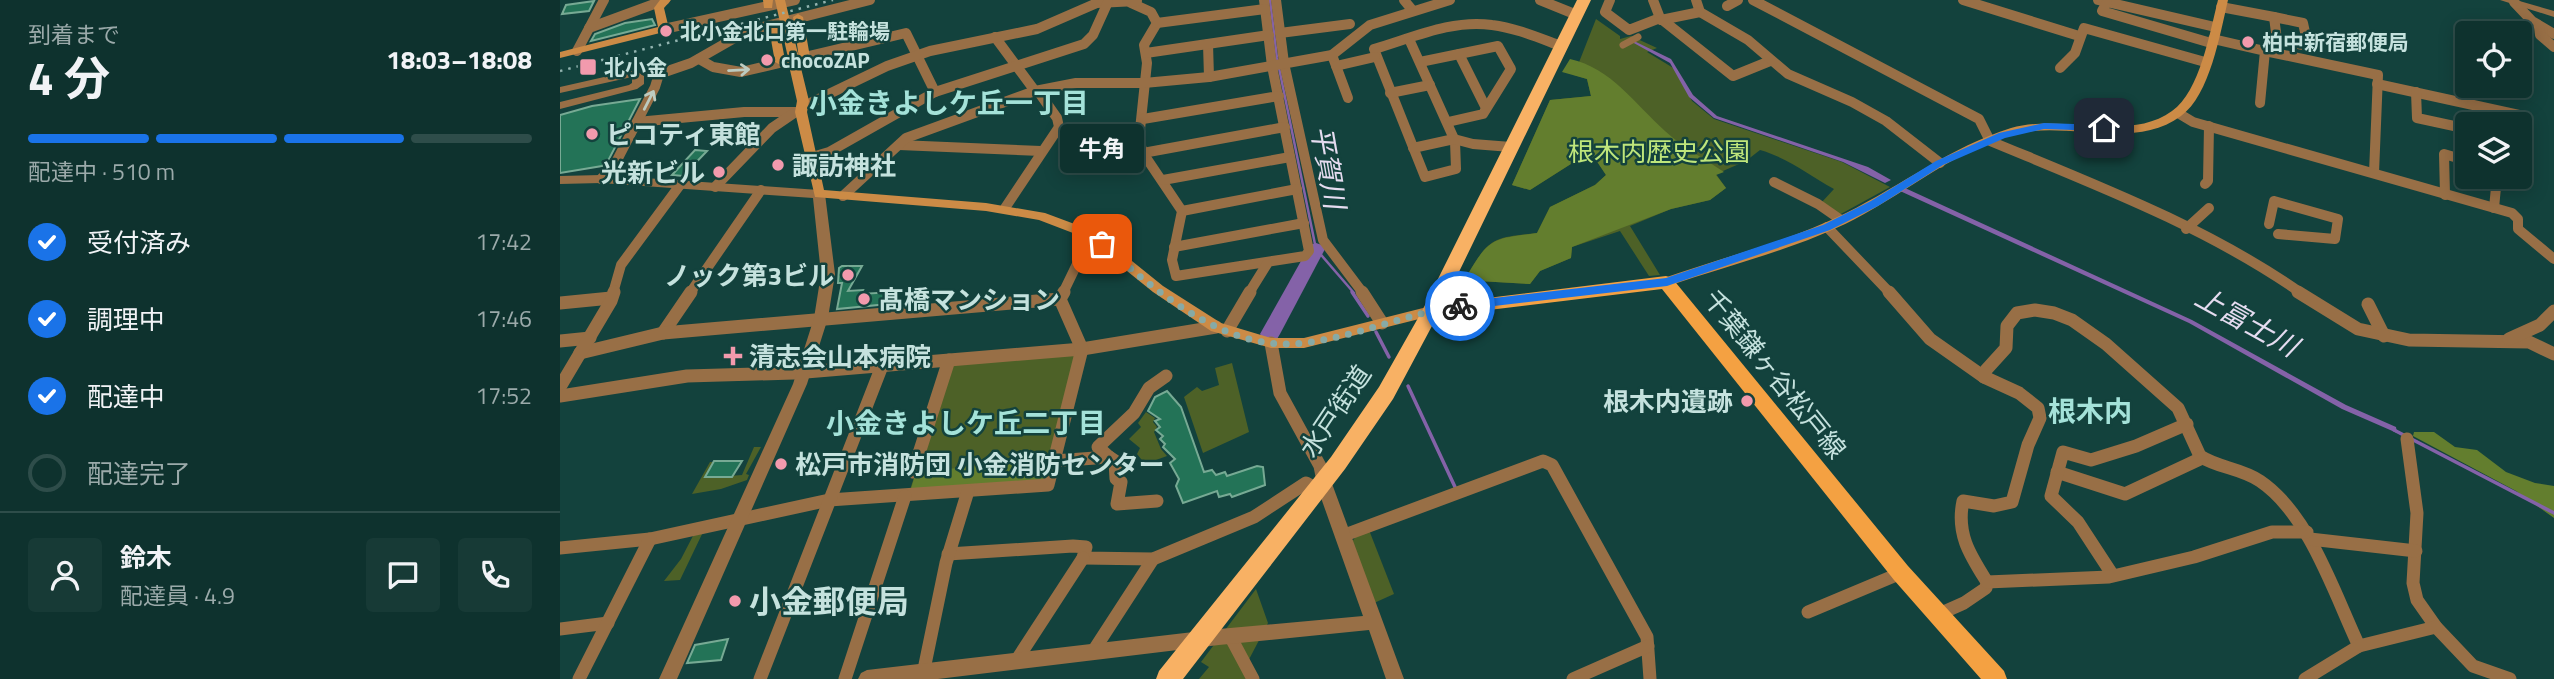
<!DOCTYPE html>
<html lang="ja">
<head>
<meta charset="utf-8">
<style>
  :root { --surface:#0e322e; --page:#173a36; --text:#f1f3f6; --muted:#9baaaa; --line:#2e4d4a; --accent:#1a73e8 }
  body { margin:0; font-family:"Titillium Web","Noto Sans JP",sans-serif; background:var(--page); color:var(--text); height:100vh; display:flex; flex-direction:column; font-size:26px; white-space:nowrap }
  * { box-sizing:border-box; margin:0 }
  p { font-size:23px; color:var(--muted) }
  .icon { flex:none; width:38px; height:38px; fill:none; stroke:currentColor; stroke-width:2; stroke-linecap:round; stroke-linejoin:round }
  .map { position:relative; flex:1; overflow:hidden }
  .panel { display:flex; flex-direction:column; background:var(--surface); width:560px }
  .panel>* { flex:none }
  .fabs { position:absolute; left:1895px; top:21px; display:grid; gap:14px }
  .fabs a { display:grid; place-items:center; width:77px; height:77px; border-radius:7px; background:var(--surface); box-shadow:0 4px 18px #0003,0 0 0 2px var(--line); font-size:35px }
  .pin { position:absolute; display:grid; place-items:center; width:60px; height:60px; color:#fff; margin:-30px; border-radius:14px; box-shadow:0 4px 10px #0006 }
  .courier { position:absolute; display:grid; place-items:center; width:70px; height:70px; margin:-35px; border:5px solid #1a73e8; border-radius:50%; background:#fff; color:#222; box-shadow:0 2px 9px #0007 }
  .bubble { position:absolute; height:49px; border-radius:7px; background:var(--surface); box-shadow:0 4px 18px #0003,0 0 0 2px var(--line); font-size:23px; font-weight:700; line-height:49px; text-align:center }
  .headline em { font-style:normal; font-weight:700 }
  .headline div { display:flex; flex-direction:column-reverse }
  .headline { display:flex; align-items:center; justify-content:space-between; height:119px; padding:0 28px }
  h1 { font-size:46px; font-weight:700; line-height:52px }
  .bar { display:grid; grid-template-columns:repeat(4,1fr); gap:10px 7px; align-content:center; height:84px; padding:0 28px }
  .bar i { height:9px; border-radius:5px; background:var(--line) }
  .bar .on { background:var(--accent) }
  .bar p { grid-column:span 4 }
  .line { display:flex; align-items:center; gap:18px; padding:0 28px; border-top:2px solid var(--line) }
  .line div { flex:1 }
  .round { display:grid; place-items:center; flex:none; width:74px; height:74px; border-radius:7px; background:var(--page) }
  ol { padding:0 28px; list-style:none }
  li { display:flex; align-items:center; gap:21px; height:77px }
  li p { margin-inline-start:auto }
  li .icon { padding:7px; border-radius:50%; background:var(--accent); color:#fff; stroke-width:4 }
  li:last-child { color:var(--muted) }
  li i { width:38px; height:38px; border:4px solid var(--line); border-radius:50% }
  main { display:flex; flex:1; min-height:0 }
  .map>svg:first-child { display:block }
  .green { fill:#4d6127 }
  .forest { fill:#637e2e }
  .water { fill:#8462a8 }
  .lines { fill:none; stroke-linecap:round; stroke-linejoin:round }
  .stream-far1 { stroke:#8462a8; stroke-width:2.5 }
  .stream { stroke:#8462a8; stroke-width:3.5 }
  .river { fill:#8462a8; fill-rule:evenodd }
  .building { fill:#237357; stroke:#77aa94; stroke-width:2 }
  .pedestrian { stroke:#986f46; stroke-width:7 }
  .minor-far1 { stroke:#986f46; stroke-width:10 }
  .minor { stroke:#986f46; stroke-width:13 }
  .tertiary { fill:#986f46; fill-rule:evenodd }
  .secondary { fill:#cc8b46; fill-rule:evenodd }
  .primary { fill:#f4a142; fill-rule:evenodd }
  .trunk { fill:#f8b164; fill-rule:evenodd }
  .rail { stroke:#91b3af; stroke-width:2.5; stroke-dasharray:2.5 6; stroke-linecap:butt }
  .oneway { stroke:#bccbc0 }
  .route { fill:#1a73e8 }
  .done { stroke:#87aaa6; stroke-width:7; stroke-dasharray:0 12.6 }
  .poi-dot { fill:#f29aad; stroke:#13423d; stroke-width:2.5 }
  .labels { text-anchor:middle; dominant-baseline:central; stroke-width:5; stroke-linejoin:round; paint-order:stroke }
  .far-poi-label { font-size:21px; font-weight:bold; fill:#c5e2de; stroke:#13423d; text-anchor:start }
  .poi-label { font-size:26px; font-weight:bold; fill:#c5e2de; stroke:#13423d; text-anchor:start }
  .park-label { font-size:26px; fill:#bfe67b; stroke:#13423d }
  .street-label { font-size:26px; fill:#c5e2de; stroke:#13423d }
  .neighbourhood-label { font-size:28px; font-weight:bold; fill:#a4e2d9; stroke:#13423d }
  .water-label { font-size:28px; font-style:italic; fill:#e5dcf0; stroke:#13423d }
  .near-poi-label { font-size:32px; font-weight:bold; fill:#c5e2de; stroke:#13423d; text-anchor:start }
</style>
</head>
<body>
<main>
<section class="panel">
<div class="headline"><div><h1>4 分</h1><p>到着まで</p></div><em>18:03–18:08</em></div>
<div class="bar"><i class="on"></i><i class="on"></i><i class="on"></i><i></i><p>配達中 · 510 m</p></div>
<ol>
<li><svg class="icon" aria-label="check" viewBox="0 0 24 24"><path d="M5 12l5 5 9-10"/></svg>受付済み<p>17:42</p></li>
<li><svg class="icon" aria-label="check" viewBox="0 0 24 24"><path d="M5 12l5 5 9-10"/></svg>調理中<p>17:46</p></li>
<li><svg class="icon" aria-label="check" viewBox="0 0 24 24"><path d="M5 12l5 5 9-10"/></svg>配達中<p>17:52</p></li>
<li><i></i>配達完了</li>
</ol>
<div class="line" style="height:126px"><a class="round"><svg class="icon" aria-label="person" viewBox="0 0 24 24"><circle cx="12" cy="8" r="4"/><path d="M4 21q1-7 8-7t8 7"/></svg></a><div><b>鈴木</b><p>配達員 · 4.9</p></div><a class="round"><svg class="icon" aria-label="chat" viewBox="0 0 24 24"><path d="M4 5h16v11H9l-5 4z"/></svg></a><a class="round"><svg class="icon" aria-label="phone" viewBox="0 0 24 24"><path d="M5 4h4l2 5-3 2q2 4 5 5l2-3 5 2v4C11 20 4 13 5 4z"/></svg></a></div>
</section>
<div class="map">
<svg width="1994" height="679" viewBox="0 0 1994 679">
  <rect width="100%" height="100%" fill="#13423d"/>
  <g class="green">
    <path d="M1036,19l24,17v3l11,-3 26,12 -10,4 28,17 17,32 22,18 128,43 48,25 -51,28 -18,-12 13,-14c-25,-14 -46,-31 -74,-39l-14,11 -30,13 10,14 -16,12 -39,9 -41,17 30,49 -11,1 -29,-45 -48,16 -1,11 -31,13 -10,13 -52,-3 -10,-7c22,-38 27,-36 69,-41l13,-26 45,-22 11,-10 -12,-18 -20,5 -44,28 -18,-5 38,-85 41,-4 -4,-17 -13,-4z"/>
    <path d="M512,353l3,4 -29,123 -136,10 39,-123 7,-4z"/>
    <path d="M672,363l17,69 -46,21 -19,-56 13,-10 5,4 17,-6 -4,-17z"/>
    <path d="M586,412l9,6 -2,4 4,5 -3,5 7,17 6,7 -22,8 -8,-10 3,-6 -11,-9 12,-12 -3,-4z"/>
    <path d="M194,447h7l-15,27 3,1 -2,5 -26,9 -29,5 18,-32h3l-9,16 38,-3z"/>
    <path d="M144,530l-24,50 -16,1 17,-22 14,-27z"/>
    <path d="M809,530l25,64 -20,9 -23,-60 6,-8z"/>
    <path d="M696,589l12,34 -24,46 3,10h-48l10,-12 -8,-5z"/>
  </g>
  <g class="forest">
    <path d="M1010,59c41,9 65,45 95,72 17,16 40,28 59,41l-8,3 10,13 -16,12 -39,9 -99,38 -1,11 -31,13 -10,13 -52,-3 -10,-7c22,-38 27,-35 69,-41l13,-26 45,-22 11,-10 -12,-18 -20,5 -44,28 -18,-5 38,-85 41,-4 -4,-17 -25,-7z"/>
    <path d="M1854,432h20l21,15 22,3 29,22 29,11 19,3v32l-38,-27 -103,-55z"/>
    <path d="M491,459l-5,23 -136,10 6,-20z"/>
  </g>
  <g class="water">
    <path d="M1074,41l37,18 22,36 24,21 151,51 23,13 -6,3 -42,-21 -129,-44 -25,-21 -19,-34 -38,-21z"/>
    <path d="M1345,188l287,132 154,85 50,22 1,6 -55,-24 -153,-86 -289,-132z"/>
  </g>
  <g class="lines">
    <path class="stream-far1" d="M710,0l7,58 39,191 38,44"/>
    <g class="stream">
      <path d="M792,292l16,24"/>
      <path d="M816,332l13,25"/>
      <path d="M848,386l47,101"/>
      <path d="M1834,430l160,83"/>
    </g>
    <path class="river" d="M756,243l6,2 3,4 -45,85 -3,5 -7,2 -7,-2 -3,-5 50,-89z"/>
  </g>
  <g class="building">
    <path d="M34,1l-5,10 -27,3 4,-9z"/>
    <path d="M92,19l3,6 -64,16 4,-7 30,-11z"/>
    <path d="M80,99l-31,60 -7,7 -42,7v-58l32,-9z"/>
    <path d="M135,150l12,1 -24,25 -11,-1z"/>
    <path d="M282,266h20l-14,25 15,-1 -2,4 32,-2 -5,12 -51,5 5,-26h-4l1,-15z"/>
    <path d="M607,391l14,16 23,65 8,-2 4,5 9,-3 2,4 30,-10 6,1 2,18 -33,12 -2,-3 -11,3 -2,-6 -34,12 -7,-17 3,-7 -9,-16 5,-4 -12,-12 2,-3 -5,-5 3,-3 -7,-6 4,-3 -5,-6 5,-2 -12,-8 7,-14z"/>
    <path d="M154,461h28l-10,16h-27z"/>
    <path d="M168,639l-7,21 -34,3 8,-18z"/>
  </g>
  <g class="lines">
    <path class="pedestrian" d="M1063,45l15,-8"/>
    <g class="minor-far1">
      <path d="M716,0l8,63 39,177 40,53"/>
      <path d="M844,0l9,11"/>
      <path d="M980,0l37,15"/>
      <path d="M1050,0l-5,12 24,18 31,-12"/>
      <path d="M1093,0l7,18 73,58 37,-15"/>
      <path d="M1136,0l4,12 48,28 40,34 64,28 34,19 54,42"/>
      <path d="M1193,0l226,119 11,22c106,44 217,86 311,152"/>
      <path d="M1403,0l116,36"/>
      <path d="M1538,0l117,27"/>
      <path d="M1547,2l-5,9 109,32"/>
      <path d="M1954,2l18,19 22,13"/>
      <path d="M571,3l20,9 6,11 -13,22 3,18 -8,76 4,14 39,58 -10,49 4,16 129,-20 4,-5 -37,-185 -8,-66"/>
      <path d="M1167,6l11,-6"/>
      <path d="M1661,7l53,10"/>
      <path d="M1714,17l29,6 5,23 -31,-6z"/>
      <path d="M1101,20l39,-8"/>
      <path d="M597,23l108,-14"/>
      <path d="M1979,26l1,9 14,12"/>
      <path d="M29,28l76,-28"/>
      <path d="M104,29l131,-29"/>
      <path d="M720,33l70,-9"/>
      <path d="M435,37l40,54"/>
      <path d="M849,39l46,102 1,28 -31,8 -51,-128c38,-11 78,-30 118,-24 24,3 47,13 69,21"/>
      <path d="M1653,39l52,12 -5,52"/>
      <path d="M648,44l1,33"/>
      <path d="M17,51l27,-51"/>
      <path d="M1705,51l113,24 -4,98"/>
      <path d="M586,53l123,-18"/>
      <path d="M899,54l27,54"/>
      <path d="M772,55l16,43"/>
      <path d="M139,59l14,8 28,5 165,-39 29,59"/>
      <path d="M860,62l78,-16 13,23 -28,45 -35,8"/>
      <path d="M776,66l39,-9"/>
      <path d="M1500,68l15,-15 9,-25 121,34"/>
      <path d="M1817,84l142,31"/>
      <path d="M1856,92l1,26 51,11"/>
      <path d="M830,93l40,-8"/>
      <path d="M244,106l83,-40 43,-15 107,-22 60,-26 40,-2"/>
      <path d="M1618,113l15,9 319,91 6,6v10l36,30"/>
      <path d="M583,119l136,-23"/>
      <path d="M77,122l107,-10h57"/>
      <path d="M339,145l142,6"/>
      <path d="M853,148l41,-9 19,5 38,3"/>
      <path d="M583,153l142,-26"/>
      <path d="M252,157l17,-5 106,-60 149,-48 9,-9 15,-33"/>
      <path d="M41,179l14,-15 40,-77 4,-13 32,-11 56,-32 123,-31"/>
      <path d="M603,180l127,-23"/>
      <path d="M1214,182l44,22 23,16"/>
      <path d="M1645,184l3,-3 1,-55"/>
      <path d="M155,187l57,-59 22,-15"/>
      <path d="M1885,195l-1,-41 24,7"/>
      <path d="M283,196l63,-58 129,-47 41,-8h68l65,-6 123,-22 38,-30 80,-25"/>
      <path d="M445,208l54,-81 -2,-9 -19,-27"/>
      <path d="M1934,208l3,-31"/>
      <path d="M622,211l115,-22"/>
      <path d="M1709,224l5,-23 64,18 -3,20 -57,-5"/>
      <path d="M1267,227l63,66"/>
      <path d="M1626,229l23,-21"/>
      <path d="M614,247l130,-24"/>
      <path d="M53,293l8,-28 59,-80"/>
      <path d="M130,293l71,-103"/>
      <path d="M503,293l28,-58"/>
      <path d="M689,293l18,-29"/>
    </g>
    <g class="minor">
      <path d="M802,292l20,31"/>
      <path d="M1329,292l41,47 54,38 35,16 19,15 2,10 -12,27 -16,57 -18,4 -31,-5c-7,33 7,54 24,81l-1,6 -22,15 -27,12"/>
      <path d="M1738,292l60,37 51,11 120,2 25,12"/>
      <path d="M0,303l51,-5"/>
      <path d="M1808,304l16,32"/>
      <path d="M667,331l23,-39"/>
      <path d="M103,333l28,-41"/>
      <path d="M1949,339l31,-14 14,-14"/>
      <path d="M0,341l30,-3"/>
      <path d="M711,343l9,50 40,73 3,15"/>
      <path d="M20,353l83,-20 397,-34"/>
      <path d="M1424,377l2,-7 20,-22 1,-22 10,-13 18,-3 19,3 18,7 34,24 72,64 22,48c18,12 41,12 60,25 49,33 74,112 99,165"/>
      <path d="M0,387l51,-86 3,-9"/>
      <path d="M0,396l127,-20 107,-3 288,-24 134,-22"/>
      <path d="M1847,439l10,74 -4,70 4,17 19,27 37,39 37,13"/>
      <path d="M549,457l-11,-10 36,-34 15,-25 17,-12"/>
      <path d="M494,461l55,-4 6,4 1,18 5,3 -4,22 40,-3"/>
      <path d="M353,472l36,-112"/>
      <path d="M1497,472l68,22 77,-36"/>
      <path d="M782,536l201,-75 9,4 95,172 3,42"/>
      <path d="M1750,539l106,12"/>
      <path d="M0,548l90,-9 179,-39 219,-15 34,-136 -22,-50 4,-7"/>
      <path d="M388,554l125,-8 13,1 -3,11 70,1 101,-42 52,-34 11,6"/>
      <path d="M1552,574l-34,-52 -27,-26 12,-44 28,8 45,-14 51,-22"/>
      <path d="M1427,582l122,-5 85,-20 78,-25h35"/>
      <path d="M1248,612l93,-39"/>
      <path d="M0,629l48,-6"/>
      <path d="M670,636l23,43"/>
      <path d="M532,653l61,-94"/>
      <path d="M456,661l67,-103"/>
      <path d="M19,679l71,-140"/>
      <path d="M200,679l122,-313"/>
      <path d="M285,679l60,-183"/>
      <path d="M362,679l24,-116 22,-72"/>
      <path d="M1013,679l75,-33"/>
      <path d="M1745,679l54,-33 77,-19"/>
    </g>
    <g class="tertiary">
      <path d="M1940,0h16l38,11v6z"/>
      <path d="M75,70l9,6v8l-7,5 -77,20v-7l69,-17 3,-2v-6l-72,16v-6z"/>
      <path d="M41,175l218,15 6,4 10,80 -7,44 -21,66 -130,295h-18l134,-295 21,-66 7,-44 -8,-76 -212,-15 -41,1v-8z"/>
      <path d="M763,474l6,2 2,5 73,198h-18l-17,-49 -150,15 -281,34h-80l3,-6 6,-3 352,-41 144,-13 -48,-135 2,-5z"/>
    </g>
    <g class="secondary">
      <path d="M100,0h11l-7,8 5,21 -1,2 -108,27v-6l98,-25 -4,-19z"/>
      <path d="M203,0h10l-1,8h-8z"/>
      <path d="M215,0h10l14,58 -6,-41 5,-3 5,3 7,40 -9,11 8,33 -2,11 17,78 162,13 59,10 51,19 67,54 58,37 50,15h33l127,-32 7,5 -7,5 -127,32h-33l-60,-17 -58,-39 -67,-54 -47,-18 -53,-9 -171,-14 -20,-85 2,-11 -7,-31 -15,-8 -7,-39 5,-3 5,3 7,37 4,2z"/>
      <path d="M1658,0h10c-8,34 -18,95 -47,116 -46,34 -110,6 -161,17 -61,14 -111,58 -165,86 -58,30 -123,45 -184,66l-5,2 -7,-5 2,-3c62,-22 127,-37 185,-66 56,-28 105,-66 165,-85 50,-15 117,15 161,-17 28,-19 38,-80 46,-111z"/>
    </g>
    <path class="primary" d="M1106,276l6,2 236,288 96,105 3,8h-26l-87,-99 -232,-291 -231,28 -6,-2 -3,-4 3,-4 6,-2z"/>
    <path class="trunk" d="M1017,0h14l-151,311 -47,88 -48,70 -162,210h-27l3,-8 172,-214 48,-70 43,-76z"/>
    <path class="rail" d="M0,71l273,-71"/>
  </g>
  <defs><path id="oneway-shaft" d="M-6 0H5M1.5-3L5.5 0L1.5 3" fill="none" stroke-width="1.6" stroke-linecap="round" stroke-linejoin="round" transform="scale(1.75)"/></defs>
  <g class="oneway">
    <use href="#oneway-shaft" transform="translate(179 70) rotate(-3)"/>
    <use href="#oneway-shaft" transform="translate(89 100) rotate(-63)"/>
  </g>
  <path class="route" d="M1484,123l60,2 5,3 -5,3 -60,-2 -39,9 -62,27 -65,41 -48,24 -163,56 -207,24 -5,-4 5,-4 206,-24 157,-53 48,-24 65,-40 63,-28z"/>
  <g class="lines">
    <path class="done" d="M542,244c54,47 124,109 201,99 54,-6 104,-30 157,-37"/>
  </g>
  <g class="poi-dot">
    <circle cx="106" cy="31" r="7"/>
    <circle cx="1688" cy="42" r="7"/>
    <circle cx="207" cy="60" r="7"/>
    <rect x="19" y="58" width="18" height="18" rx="3.5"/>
    <circle cx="32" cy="134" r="7"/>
    <circle cx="218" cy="165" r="7"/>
    <circle cx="159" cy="172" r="7"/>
    <circle cx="288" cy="275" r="7"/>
    <circle cx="304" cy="299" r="7"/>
    <path d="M169.5 345.5h7v7h7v7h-7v7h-7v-7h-7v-7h7z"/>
    <circle cx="1187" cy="401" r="7"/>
    <circle cx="221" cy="464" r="7"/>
    <circle cx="175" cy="601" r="7"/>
  </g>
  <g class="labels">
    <g class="far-poi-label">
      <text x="120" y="31">北小金北口第一駐輪場</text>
      <text x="1702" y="42">柏中新宿郵便局</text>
      <text x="221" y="60">chocoZAP</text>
      <text x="44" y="67">北小金</text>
    </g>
    <g class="poi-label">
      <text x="46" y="134">ピコティ東館</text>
      <text x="232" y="165">諏訪神社</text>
      <text x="145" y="172" text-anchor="end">光新ビル</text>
      <text x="274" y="275" text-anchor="end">ノック第3ビル</text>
      <text x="318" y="299">髙橋マンション</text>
      <text x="189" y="356">清志会山本病院</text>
      <text x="1173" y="401" text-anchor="end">根木内遺跡</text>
      <text x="235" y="464">松戸市消防団 小金消防センター</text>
    </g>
    <g class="park-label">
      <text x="1099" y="151">根木内歴史公園</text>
    </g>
    <g class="street-label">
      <text transform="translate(1215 374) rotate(51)">千葉鎌ヶ谷松戸線</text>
      <text transform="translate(775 411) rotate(-56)">水戸街道</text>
    </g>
    <g class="neighbourhood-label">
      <text x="389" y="102">小金きよしケ丘一丁目</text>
      <text x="1530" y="410">根木内</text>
      <text x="406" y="422">小金きよしケ丘二丁目</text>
    </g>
    <g class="water-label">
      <text transform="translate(769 167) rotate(80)">平賀川</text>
      <text transform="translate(1687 321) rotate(29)">上富士川</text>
    </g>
    <g class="near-poi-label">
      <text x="189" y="601">小金郵便局</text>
    </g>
  </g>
</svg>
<div class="fabs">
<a><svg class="icon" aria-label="locate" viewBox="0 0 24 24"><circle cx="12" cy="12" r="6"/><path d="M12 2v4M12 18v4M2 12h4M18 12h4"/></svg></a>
<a><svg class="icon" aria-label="layers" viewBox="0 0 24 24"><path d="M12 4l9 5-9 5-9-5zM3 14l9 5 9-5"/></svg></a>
</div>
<div class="pin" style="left:542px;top:244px;background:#ea580c"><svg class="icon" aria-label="bag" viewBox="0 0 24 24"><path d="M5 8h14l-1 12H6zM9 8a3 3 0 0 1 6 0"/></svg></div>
<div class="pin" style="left:1544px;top:128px;background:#1f2937"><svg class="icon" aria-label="home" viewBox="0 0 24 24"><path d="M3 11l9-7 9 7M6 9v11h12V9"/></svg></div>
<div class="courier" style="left:900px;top:306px"><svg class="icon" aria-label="bike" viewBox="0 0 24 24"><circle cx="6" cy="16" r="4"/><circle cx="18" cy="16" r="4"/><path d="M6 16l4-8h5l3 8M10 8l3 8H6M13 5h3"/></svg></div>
<div class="bubble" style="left:500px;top:124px;width:84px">牛角</div>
</div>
</main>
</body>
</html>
